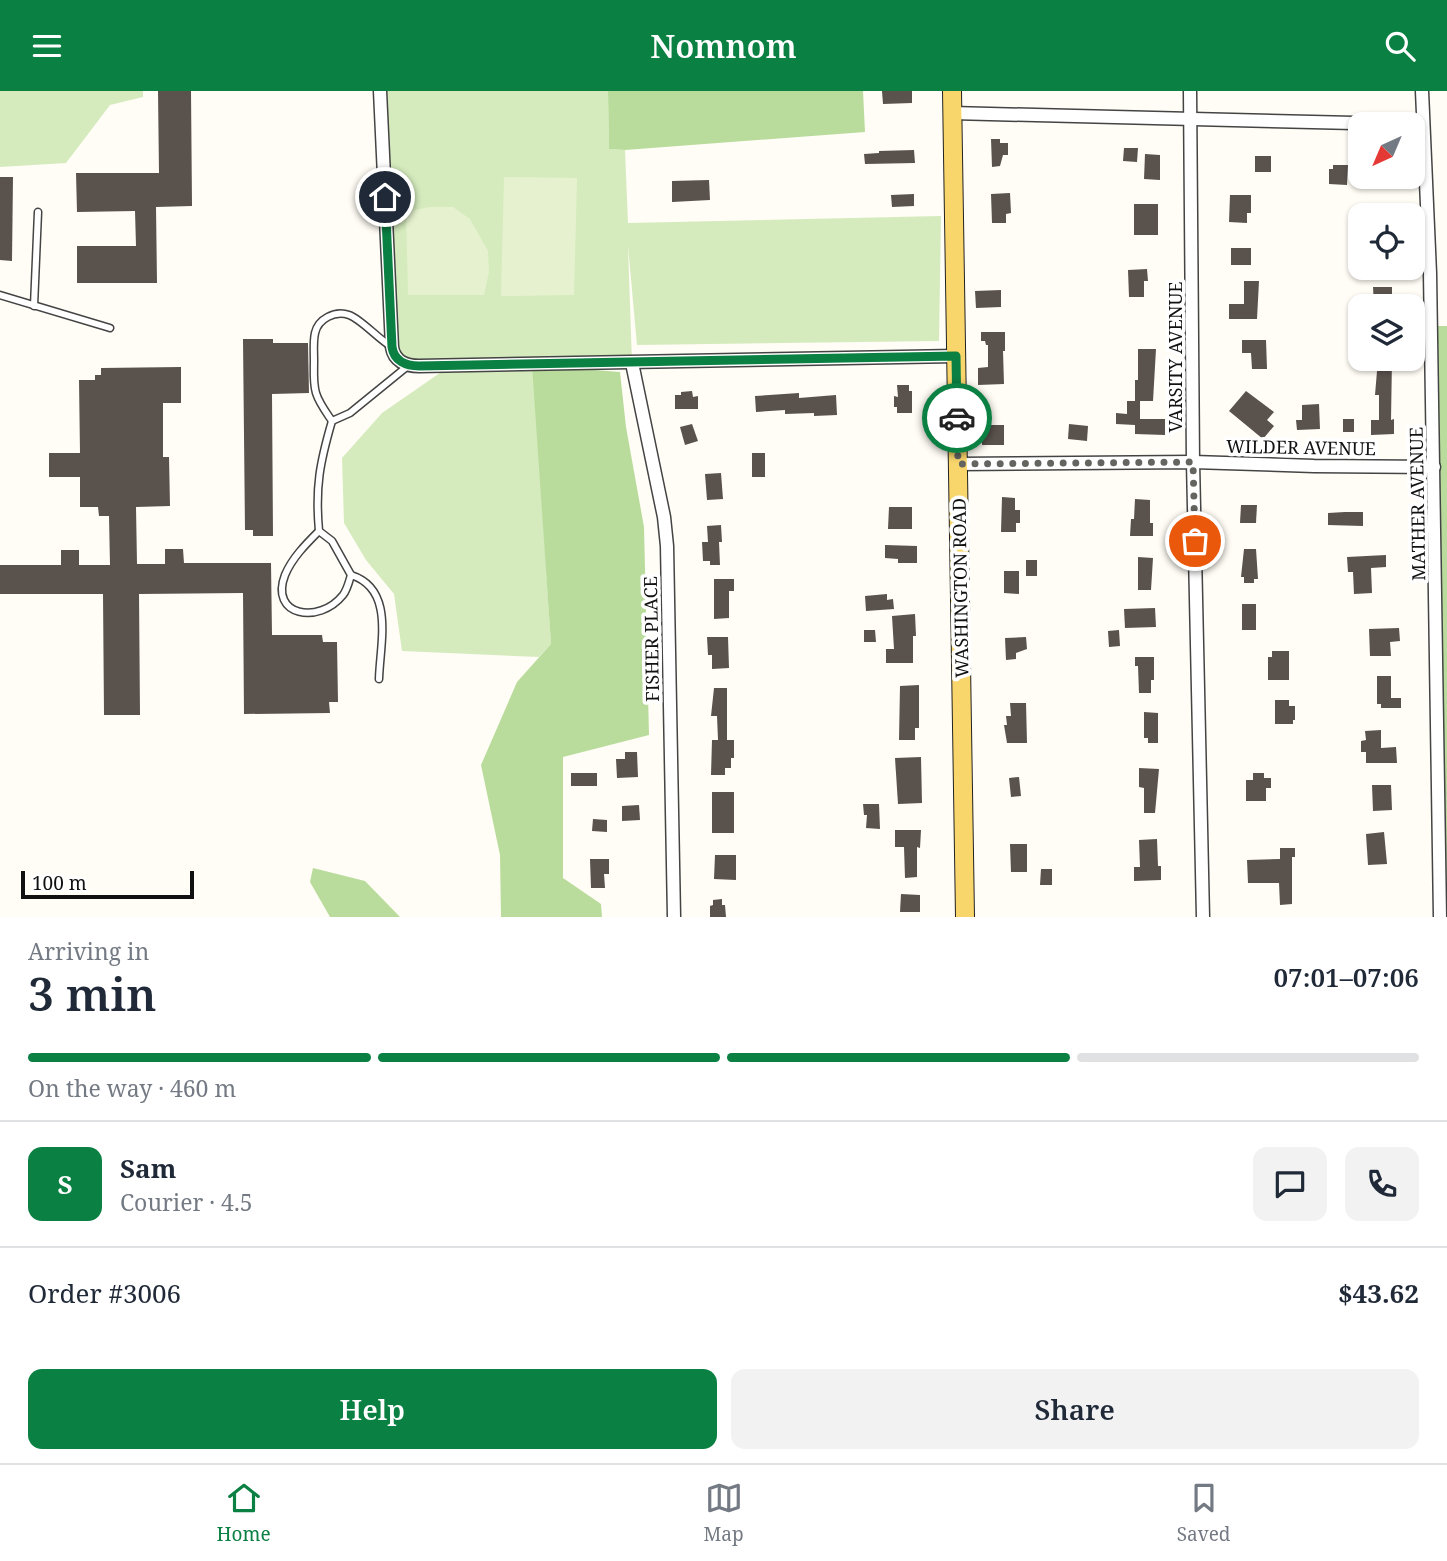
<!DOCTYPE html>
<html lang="en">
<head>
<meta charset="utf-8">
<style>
  :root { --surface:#fff; --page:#f2f2f3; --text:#1f2937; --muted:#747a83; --line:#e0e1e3; --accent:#0b8043 }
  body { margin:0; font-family:"Noto Serif",serif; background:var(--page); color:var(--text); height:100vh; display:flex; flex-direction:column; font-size:26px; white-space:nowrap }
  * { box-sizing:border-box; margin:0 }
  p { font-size:23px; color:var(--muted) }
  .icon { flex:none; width:38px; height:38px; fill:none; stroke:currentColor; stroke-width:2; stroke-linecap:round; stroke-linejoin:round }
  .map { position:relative; height:826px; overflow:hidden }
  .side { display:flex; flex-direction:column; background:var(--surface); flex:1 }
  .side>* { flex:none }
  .needle { width:46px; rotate:224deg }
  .controls { position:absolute; left:1348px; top:21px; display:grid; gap:14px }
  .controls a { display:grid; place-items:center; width:77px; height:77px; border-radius:14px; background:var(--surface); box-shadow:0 2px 5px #0004; font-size:35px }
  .scale { position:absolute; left:21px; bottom:18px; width:173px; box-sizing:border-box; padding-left:7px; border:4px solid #111; border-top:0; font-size:19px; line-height:24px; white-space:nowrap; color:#111; -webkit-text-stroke:5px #fff; paint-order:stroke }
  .pin { position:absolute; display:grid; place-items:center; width:60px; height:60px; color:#fff; margin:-30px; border:4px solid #fff; border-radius:50%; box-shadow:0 2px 7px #0007 }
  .courier { position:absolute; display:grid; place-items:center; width:70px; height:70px; margin:-35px; border:5px solid #0b8043; border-radius:50%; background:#fff; color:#222; box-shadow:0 2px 9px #0007 }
  .summary em { font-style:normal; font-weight:600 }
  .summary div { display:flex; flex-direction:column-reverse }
  .summary { display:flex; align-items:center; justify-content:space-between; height:119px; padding:0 28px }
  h1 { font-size:46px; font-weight:600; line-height:52px }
  .bar { display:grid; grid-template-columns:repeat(4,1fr); gap:10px 7px; align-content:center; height:84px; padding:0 28px }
  .bar i { height:9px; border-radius:5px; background:var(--line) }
  .bar .active { background:var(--accent) }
  .bar p { grid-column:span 4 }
  .line { display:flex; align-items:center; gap:18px; padding:0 28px; border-top:2px solid var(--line) }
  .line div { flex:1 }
  .round { display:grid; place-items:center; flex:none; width:74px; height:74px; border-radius:14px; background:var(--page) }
  .button { display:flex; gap:14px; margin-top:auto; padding:14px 28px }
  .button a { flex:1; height:80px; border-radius:14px; background:var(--accent); color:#fff; font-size:28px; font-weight:600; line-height:80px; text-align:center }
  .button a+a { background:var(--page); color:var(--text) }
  header { display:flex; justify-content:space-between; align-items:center; height:91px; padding:0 28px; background:var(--accent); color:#fff; font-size:32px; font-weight:600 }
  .dock { display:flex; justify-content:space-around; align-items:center; height:98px; border-top:2px solid var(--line); background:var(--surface); font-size:19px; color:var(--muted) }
  .dock a { display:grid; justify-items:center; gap:4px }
  .dock .active { color:var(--accent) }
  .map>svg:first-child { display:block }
  .green { fill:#d5ebbd }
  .forest { fill:#b9dc9c }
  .pitch { fill:#e6f2cf }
  .building { fill:#5a524d }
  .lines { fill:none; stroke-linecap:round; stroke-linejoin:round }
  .service-casing { stroke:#444; stroke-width:9 }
  .minor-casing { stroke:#444; stroke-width:15 }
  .primary-casing { stroke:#222; stroke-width:20 }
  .service { stroke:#fff; stroke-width:6 }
  .minor { stroke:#fff; stroke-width:12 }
  .primary { stroke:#f9d66b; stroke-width:18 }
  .done { stroke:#646461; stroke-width:7; stroke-dasharray:0 12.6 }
  .route { stroke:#0b8043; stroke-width:9 }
  .labels { text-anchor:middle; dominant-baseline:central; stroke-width:7; stroke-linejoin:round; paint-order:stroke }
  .street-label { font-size:18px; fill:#111; stroke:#fff }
</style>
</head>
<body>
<header><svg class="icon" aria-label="menu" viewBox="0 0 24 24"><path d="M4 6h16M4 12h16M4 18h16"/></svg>Nomnom<svg class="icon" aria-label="search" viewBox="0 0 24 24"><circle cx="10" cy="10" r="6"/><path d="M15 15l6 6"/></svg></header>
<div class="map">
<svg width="1447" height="826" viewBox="0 0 1447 826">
  <rect width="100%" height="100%" fill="#fffdf5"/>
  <g class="green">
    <path d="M0,0h143v6l-33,8 -44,58 -66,4z"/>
    <path d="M376,0h232l1,58 16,1 3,73 313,-7 -2,125 -302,4 -9,-99 4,117 -99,2 18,279 -12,13 -137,-6 -8,-57 -28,-34 -22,-37 -2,-65 40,-45 68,-47 -52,-7z"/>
  </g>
  <g class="forest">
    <path d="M608,0h255l2,41 -240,18 -16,-1z"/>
    <path d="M1437,235h10v591h-1z"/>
    <path d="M532,274l88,7 6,55 18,100 5,208 -86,22v121l38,26 1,13h-101l-1,-62 -19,-90 36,-83 34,-38z"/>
    <path d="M313,777l52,13 35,36h-70l-20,-35z"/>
  </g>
  <g class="pitch">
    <path d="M504,86l73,1 -3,117 -73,1z"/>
    <path d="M429,116h24l17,12 18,32 1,21 -5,23h-76l-2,-83z"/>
  </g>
  <g class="building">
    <path d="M158,0h33l1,115 -36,1 1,76h-80v-37h59l-1,-35 -58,1 -1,-39h83z"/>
    <path d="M882,0h30v12l-29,1z"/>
    <path d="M991,48h9v4h8v12h-5l-3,11 -8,1z"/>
    <path d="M1124,57h14l-1,14 -14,-1z"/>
    <path d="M914,59l1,13 -50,1 -1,-10 15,-1v-2z"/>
    <path d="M1145,63l15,1v25l-16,-1z"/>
    <rect x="1255" y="65" width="16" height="16"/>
    <path d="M1333,74h15l-1,20 -18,-1v-15h4z"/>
    <path d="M0,86h13l-1,84 -12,-1z"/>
    <path d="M709,89l1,20 -38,2v-21z"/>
    <path d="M1010,102l1,20 -5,1v9h-14l-1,-29z"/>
    <path d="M914,103v12l-22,1 -1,-12z"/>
    <path d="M1230,104h21v18h-4v10l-18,-1z"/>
    <rect x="1134" y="113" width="24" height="31"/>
    <rect x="1231" y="157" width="20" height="17"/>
    <path d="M1147,178l1,12h-4v16h-15l-1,-27z"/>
    <path d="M1244,190h15l-2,38h-28v-15h15z"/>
    <path d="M1373,196h19v19h-18z"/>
    <path d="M1001,199v17l-25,1 -1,-17z"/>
    <path d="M981,241h24v19h-2l1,33 -26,1v-17l10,-1v-22h-2l-1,-4h-4z"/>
    <path d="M243,248h30v4h35l1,50 -37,1 1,142h-20v-6h-8z"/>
    <path d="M1242,249h24l1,29h-15l-1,-16h-9z"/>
    <path d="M1138,258h18l-3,52h-13v18h25v16l-30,-1v-9l-19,-1v-11l11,1v-13h8v-21h3z"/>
    <path d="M1378,268h14l-1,61 3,-1v15l-23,1v-15h8v-25h-4z"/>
    <path d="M181,276v36h-18v54h6l1,49 -34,1 1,57h28v-15h18l1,14h87l1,72h50l1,7h14l1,60h-9l1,11 -86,1 -1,-121 -104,1 1,121h-36l-1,-121h-103v-29h61v-15h18v15h31l-1,-49h-10l-1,-9h-18v-30h-31v-24h31l-1,-73h16v-5h6v-7z"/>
    <path d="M897,294h12v6h3v22h-15v-6h-3v-11l4,1z"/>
    <path d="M692,300l1,6 5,-1v13h-23v-14h6v-3z"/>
    <path d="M1246,300l28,21 -7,8 7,6 -11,13 -34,-28z"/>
    <path d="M799,302v5l37,-3 1,20 -23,1v-3l-29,1v-4l-29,2 -1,-16z"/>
    <path d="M1319,313l1,25 -23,1 -1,-10h6v-15z"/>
    <rect x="1343" y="328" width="11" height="13"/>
    <path d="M692,333l6,17 -13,4 -5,-18z"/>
    <path d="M1069,333l19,2 -1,15 -19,-2z"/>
    <path d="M980,334h24v20h-22v-4h-2z"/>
    <rect x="752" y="362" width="13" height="24"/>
    <path d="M721,382l2,26 -16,1 -2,-26z"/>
    <path d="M1002,406l13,1v12h5v13h-4v9h-15z"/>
    <path d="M1135,408l15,1v23h3v13h-23l1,-17h3z"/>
    <path d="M1241,414h16l-1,18h-16z"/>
    <path d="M889,416h23v22h-24z"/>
    <path d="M1345,421h18v14l-35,-1v-12z"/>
    <path d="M721,434l1,17h-3l1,23h-10v-4h-7l-1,-19h6l-1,-16z"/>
    <path d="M885,454l32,1v17h-19v-4l-13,-1z"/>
    <path d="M1244,458h12l2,30h-4v4h-10v-6h-3z"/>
    <path d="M1386,464v12l-15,1 1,25 -18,1 -1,-22h-5l-1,-15z"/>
    <path d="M1138,466l15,1 -2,32h-13z"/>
    <rect x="1026" y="469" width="11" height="16"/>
    <path d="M1004,480h15v23l-15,-1z"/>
    <path d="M714,488h20v12h-5v27l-15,1z"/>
    <path d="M887,503v6l6,-1 1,10 -28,2 -1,-15z"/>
    <rect x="1242" y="513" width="14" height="26"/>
    <path d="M1155,517l1,19 -31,1 -1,-19z"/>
    <path d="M915,523l1,22h-3v27h-27v-14h8l-2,-33z"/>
    <path d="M1399,537l1,13 -10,1 1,14h-21l-1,-27z"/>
    <path d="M864,539h11l1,12h-12z"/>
    <path d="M1119,539l1,16 -11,1 -1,-16z"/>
    <path d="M707,546h21l1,31 -17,1v-14h-4z"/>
    <path d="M1026,546l1,12 -11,4v6l-10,1 -1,-22z"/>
    <path d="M1272,560h17v29h-21v-23h4z"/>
    <path d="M1135,566h19v23h-3v13h-12l-1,-27h-3z"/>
    <path d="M1377,585h14v22h10v10h-20v-4h-4z"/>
    <path d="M919,594v43h-4v12h-16l1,-54z"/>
    <path d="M714,597h13v52h7v18h-3v10h-6v7h-14l1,-35h6l-1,-24h-6z"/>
    <path d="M1275,609h14v6h6v14h-2v4h-18z"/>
    <path d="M1010,612h16l1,40h-20l-3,-18h3l-1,-9h5z"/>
    <path d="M1144,621l14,1v30h-10v-5h-4z"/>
    <path d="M1381,639v18l15,-1 1,16h-31v-11h-5v-11l5,-1 -1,-9z"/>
    <path d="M625,661h12l1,25 -21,1 -1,-19h9z"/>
    <path d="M921,666l1,46 -24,1 -3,-46z"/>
    <path d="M1139,677l20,1 -4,44h-11v-25l-5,-1z"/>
    <rect x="571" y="682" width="26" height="13"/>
    <path d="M1253,682h11v5h7v10h-5v13h-20v-21h7z"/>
    <path d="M1019,686l2,19 -10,1 -2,-19z"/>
    <path d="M1372,694h19l1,25 -19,1z"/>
    <rect x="712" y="701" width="22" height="41"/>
    <path d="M863,713h16l1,25 -14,-1 1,-13h-3z"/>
    <path d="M639,714l1,15 -18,1v-15z"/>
    <path d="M593,728l14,1v12l-15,-1z"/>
    <path d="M895,739h26l-1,18 -3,-1v30l-12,1 -1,-31h-9z"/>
    <path d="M1384,741l3,32 -19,1 -2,-31z"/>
    <path d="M1157,748l1,27h3v14l-27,1v-14h6l-1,-27z"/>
    <path d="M1010,753h17v28h-16z"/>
    <path d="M1280,757h15v9h-3v47l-12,1 -1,-22h-31l-1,-23 33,-1z"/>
    <path d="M715,764h21v25l-22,-1z"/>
    <path d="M590,768h19v15h-5l1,14h-14z"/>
    <path d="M1041,778h11v16h-12z"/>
    <path d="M901,803l19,1v17h-20z"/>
    <path d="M722,808v6h3l1,12h-16v-11l3,-1v-5z"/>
  </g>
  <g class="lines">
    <g class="service-casing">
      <g id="service">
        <path d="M0,204l110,33"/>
        <path d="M34,215l4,-94"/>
        <path d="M332,330c-6,-9 -13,-18 -16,-28 -3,-10 -2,-22 -2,-32 0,-9 -1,-19 1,-28 3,-14 20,-23 34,-18 12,4 29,24 43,32"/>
        <path d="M319,440c-13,13 -27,27 -34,44 -16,41 34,50 58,20 4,-5 6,-13 8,-20"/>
        <path d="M379,588c1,-36 16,-90 -28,-104l-19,-34 -13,-10c-4,-44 1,-69 13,-110l18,-8 59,-48"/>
      </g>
    </g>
    <g class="minor-casing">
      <g id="minor">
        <path d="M380,0l12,256c2,14 14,19 27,19l537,-10"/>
        <path d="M1190,0l3,371 10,455"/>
        <path d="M1422,0l8,182 10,644"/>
        <path d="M952,22l444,11"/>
        <path d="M632,272l32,154 3,29 7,371"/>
        <path d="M958,373l235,-2 121,4 120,1"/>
      </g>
    </g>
    <g class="primary-casing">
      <path id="primary" d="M952,0l13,826"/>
    </g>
    <use href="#service" class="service"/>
    <use href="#minor" class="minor"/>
    <use href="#primary" class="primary"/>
  </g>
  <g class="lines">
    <path class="done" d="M957,327l1,46 235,-2 2,79"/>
    <path class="route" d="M385,106l7,150c2,14 14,19 27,19l537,-10 1,62"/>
  </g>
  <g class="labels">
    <g class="street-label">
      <text transform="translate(1175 266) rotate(-90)">VARSITY AVENUE</text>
      <text transform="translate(1301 356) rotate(1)">WILDER AVENUE</text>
      <text transform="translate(1417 413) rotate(-91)">MATHER AVENUE</text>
      <text transform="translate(960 497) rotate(-91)">WASHINGTON ROAD</text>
      <text transform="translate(651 548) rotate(-91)">FISHER PLACE</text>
    </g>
  </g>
</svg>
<div class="controls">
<a><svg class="needle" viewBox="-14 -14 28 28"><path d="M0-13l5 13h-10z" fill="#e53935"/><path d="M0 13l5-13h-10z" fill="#747a83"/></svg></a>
<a><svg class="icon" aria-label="locate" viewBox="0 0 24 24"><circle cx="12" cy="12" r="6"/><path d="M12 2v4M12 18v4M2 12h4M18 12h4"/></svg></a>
<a><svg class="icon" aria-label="layers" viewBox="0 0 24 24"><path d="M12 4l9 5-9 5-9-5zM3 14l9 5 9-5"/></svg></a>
</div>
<div class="scale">100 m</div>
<div class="pin" style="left:1195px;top:450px;background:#ea580c"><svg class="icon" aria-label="bag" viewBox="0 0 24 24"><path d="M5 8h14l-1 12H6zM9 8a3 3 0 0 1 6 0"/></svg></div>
<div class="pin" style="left:385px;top:106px;background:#1f2937"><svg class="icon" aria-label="home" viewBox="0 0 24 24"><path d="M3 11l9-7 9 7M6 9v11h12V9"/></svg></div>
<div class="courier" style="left:957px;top:327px"><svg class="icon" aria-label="car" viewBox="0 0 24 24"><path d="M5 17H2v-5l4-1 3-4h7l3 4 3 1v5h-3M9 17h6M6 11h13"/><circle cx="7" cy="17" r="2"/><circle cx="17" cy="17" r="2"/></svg></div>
</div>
<section class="side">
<div class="summary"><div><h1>3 min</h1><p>Arriving in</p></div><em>07:01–07:06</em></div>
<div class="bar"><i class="active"></i><i class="active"></i><i class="active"></i><i></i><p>On the way · 460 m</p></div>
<div class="line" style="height:126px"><b class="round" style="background:var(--accent);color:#fff">S</b><div><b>Sam</b><p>Courier · 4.5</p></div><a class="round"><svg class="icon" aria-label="chat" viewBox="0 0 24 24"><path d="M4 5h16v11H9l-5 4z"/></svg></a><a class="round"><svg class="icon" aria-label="phone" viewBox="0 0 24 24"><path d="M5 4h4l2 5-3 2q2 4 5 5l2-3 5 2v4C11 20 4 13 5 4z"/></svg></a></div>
<div class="line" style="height:91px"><div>Order #3006</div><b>$43.62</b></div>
<div class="button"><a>Help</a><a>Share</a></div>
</section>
<nav class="dock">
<a class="active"><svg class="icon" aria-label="home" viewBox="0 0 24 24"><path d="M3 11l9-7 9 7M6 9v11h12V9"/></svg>Home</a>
<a><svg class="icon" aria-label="map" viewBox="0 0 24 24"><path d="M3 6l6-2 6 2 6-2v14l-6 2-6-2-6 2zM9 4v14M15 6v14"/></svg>Map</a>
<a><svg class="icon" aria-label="saved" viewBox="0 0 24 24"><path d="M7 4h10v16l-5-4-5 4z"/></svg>Saved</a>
</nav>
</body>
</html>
